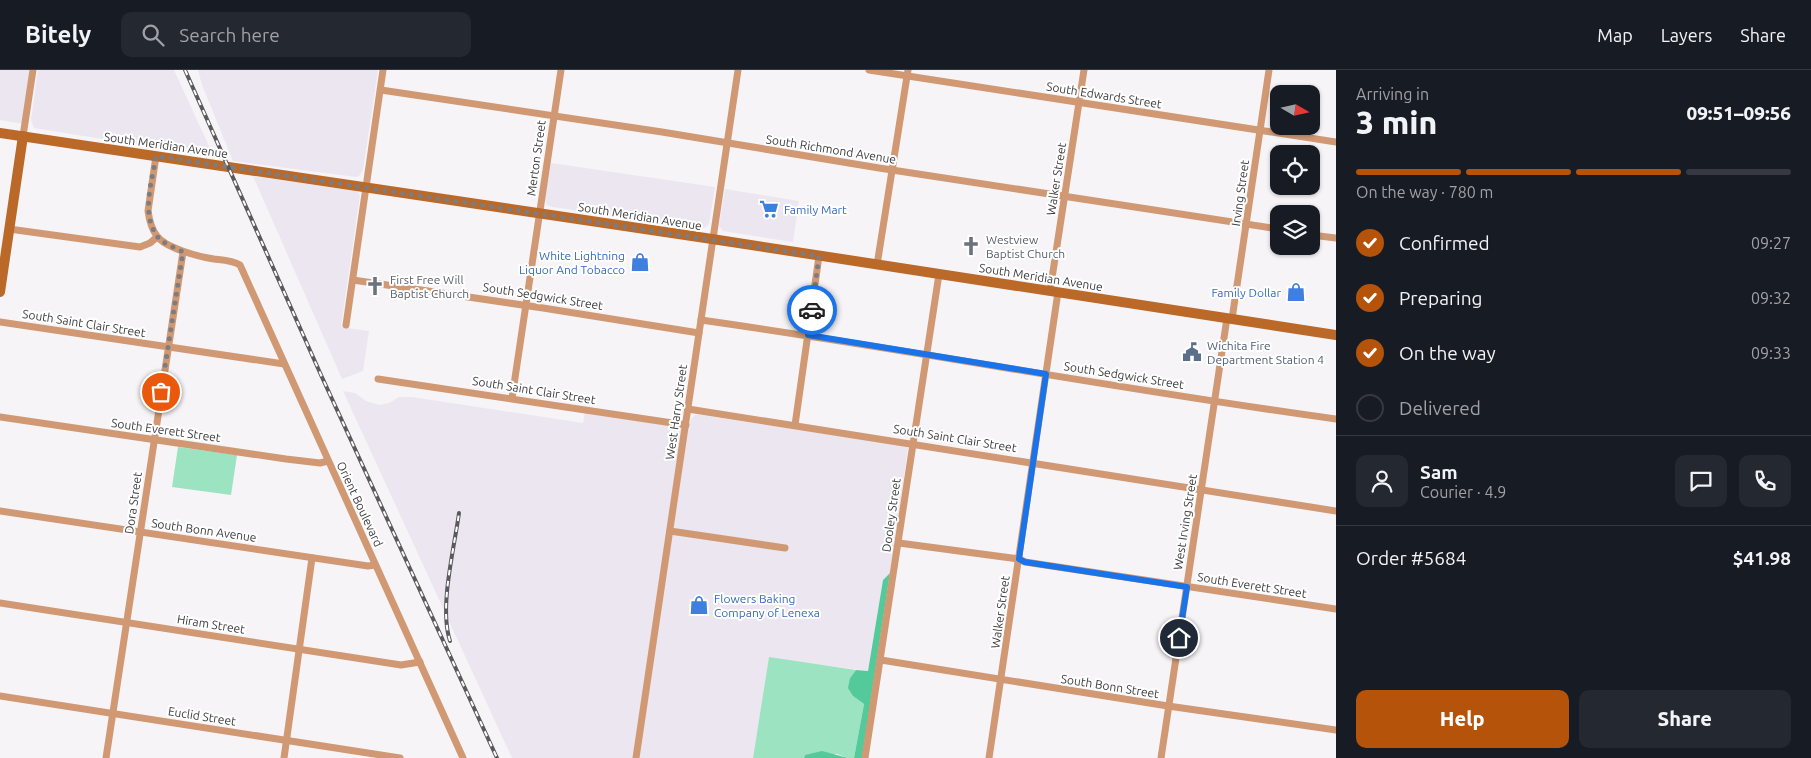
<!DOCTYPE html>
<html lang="en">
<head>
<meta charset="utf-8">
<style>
  :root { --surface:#171b24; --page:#242831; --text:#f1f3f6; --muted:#9ea1a6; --line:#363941; --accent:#b45309 }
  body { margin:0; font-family:Ubuntu,sans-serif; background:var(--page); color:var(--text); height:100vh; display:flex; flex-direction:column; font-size:19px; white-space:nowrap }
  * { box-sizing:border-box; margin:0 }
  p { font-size:16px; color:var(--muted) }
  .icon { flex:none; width:28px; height:28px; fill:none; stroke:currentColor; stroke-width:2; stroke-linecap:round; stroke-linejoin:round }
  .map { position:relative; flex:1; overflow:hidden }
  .panel { display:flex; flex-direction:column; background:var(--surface); width:475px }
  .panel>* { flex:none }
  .needle { width:32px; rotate:99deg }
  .tools { position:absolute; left:1270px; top:15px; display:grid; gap:10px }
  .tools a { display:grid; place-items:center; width:50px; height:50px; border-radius:10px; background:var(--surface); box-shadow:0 1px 4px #0004; font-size:25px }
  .pin { position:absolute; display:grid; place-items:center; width:42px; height:42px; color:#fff; margin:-21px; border:2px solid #fff; border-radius:50%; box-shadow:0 1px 5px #0007 }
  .courier { position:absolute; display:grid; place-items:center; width:50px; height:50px; margin:-25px; border:4px solid #1a73e8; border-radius:50%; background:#fff; color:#222; box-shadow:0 1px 6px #0007 }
  .head em { font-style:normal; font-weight:800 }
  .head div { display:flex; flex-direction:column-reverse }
  .head { display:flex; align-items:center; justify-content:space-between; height:85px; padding:0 20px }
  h1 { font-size:32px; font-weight:800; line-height:38px }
  .bar { display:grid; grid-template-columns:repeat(4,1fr); gap:8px 5px; align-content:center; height:60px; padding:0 20px }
  .bar i { height:6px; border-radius:4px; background:var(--line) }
  .bar .active { background:var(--accent) }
  .bar p { grid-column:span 4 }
  .line { display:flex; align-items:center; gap:12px; padding:0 20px; border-top:1px solid var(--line) }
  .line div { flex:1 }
  .round { display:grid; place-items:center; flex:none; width:52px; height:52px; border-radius:10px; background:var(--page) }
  ol { padding:0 20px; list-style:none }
  li { display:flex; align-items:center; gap:15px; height:55px }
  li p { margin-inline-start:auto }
  li .icon { padding:5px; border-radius:50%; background:var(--accent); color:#fff; stroke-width:4 }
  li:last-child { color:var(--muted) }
  li i { width:28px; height:28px; border:2px solid var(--line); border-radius:50% }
  .action { display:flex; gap:10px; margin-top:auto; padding:10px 20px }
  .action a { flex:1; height:58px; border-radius:10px; background:var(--accent); color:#fff; font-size:20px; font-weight:800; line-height:58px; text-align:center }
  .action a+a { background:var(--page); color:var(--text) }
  header { display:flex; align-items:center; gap:30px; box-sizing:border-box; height:70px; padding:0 25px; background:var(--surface); border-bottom:1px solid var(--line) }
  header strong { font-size:24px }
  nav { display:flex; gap:28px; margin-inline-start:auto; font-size:18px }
  .search { width:350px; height:45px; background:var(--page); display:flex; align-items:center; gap:12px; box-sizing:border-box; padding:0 18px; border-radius:10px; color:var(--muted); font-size:19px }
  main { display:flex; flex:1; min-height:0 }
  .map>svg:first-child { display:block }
  .built { fill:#ebe6ef }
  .green { fill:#9be3c1 }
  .forest { fill:#54c999 }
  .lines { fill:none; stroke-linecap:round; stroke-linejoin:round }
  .street { stroke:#d09973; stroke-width:7 }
  .secondary { stroke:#ba6929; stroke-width:10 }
  .rail-casing { stroke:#5a595b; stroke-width:4 }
  .rail { stroke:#fff; stroke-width:2; stroke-dasharray:5.5; stroke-linecap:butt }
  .done { stroke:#7e7c7f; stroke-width:5; stroke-dasharray:0 9 }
  .route { stroke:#1a73e8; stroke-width:6 }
  .labels { text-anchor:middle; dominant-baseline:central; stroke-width:4; stroke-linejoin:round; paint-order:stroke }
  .street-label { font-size:12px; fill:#3d3c3e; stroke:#fff }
  .shop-label { font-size:12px; fill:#366cbe; stroke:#fff; text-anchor:start }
  .worship-label { font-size:12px; fill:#5b616d; stroke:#fff; text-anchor:start }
  .service-label { font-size:12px; fill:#4e5e75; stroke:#fff; text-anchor:start }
</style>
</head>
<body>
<header>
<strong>Bitely</strong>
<div class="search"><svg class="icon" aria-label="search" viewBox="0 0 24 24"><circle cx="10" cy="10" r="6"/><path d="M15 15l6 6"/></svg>Search here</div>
<nav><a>Map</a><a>Layers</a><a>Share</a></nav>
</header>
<main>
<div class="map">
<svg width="1336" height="688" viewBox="0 0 1336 688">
  <rect width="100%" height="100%" fill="#f7f4f8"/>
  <g class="built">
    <path d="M0,0h33l-9,54 -24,-4z"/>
    <path d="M38,0h136l40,87 -180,-29 -3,-8z"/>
    <path d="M198,0h180l-15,100 -3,5 -4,2 -123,-16 -31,-76z"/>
    <path d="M551,93l164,24 -6,37 -3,3 -5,1 -148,-21 -6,-2 -2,-6z"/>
    <path d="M253,106l104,15 3,4 -19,132 28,4 -6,40 -21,8z"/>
    <path d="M725,119l74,12 -6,41 -70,-11 -4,-5z"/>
    <path d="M343,321l12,2 11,8 13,4 10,-2 10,-6h13l171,26 2,-11 104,16 2,-9 4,-4h6l205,31 2,2 -18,125 -7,7 -15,91 -99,-13 -16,100h-241z"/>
  </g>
  <g class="green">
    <path d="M178,377l59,8 -6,40 -59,-8z"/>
    <path d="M769,587l87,13 -6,8 3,18 11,8 -10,54h-6l-11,-4 -32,1 -1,3h-51z"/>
  </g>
  <g class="forest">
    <path d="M890,503l-28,185h-8l10,-54 -11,-8 -5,-8 2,-10 6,-8 12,1 15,-91z"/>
    <path d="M822,681l26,7h-44l1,-3z"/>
  </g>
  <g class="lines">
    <g class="street">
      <path d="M869,0l467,72"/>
      <path d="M381,20l281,42 217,36 400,61"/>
      <path d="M23,66l10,-66"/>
      <path d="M156,86l-8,55c1,7 4,19 9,25 8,12 43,21 57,23 9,1 18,1 26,6l223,493"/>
      <path d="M9,159l131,18 10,-4 7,-6"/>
      <path d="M1311,165l25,3"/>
      <path d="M877,195l31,-195"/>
      <path d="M353,210l190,28 156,25"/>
      <path d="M1050,221l34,-221"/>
      <path d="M1232,249l37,-249"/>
      <path d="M701,250c212,30 423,70 635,99"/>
      <path d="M0,252l284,42"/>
      <path d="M346,255l37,-255"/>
      <path d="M378,309l308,46"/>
      <path d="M512,328l49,-328"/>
      <path d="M688,339l648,102"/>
      <path d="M0,347l286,42 34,4 8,-2"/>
      <path d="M795,355l24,-169"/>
      <path d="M0,441l368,55 7,-1"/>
      <path d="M670,461l115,17"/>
      <path d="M899,473l120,16 6,3 311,47"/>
      <path d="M0,533l401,62 19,-3"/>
      <path d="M881,590l287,46 168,24"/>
      <path d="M0,626l400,62"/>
      <path d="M106,688l77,-506"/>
      <path d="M284,688l28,-200"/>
      <path d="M636,688l102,-688"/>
      <path d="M865,688l74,-484"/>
      <path d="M989,688l69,-466"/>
      <path d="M1161,688l66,-440"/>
    </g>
    <g class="secondary">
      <path d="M0,63l712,106 624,96"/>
      <path d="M0,222l23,-156"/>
    </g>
    <g class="rail-casing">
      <g id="rail">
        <path d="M185,0l136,305 176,383"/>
        <path d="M450,571c-11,-34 4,-91 9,-128"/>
      </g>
    </g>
    <use href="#rail" class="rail"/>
  </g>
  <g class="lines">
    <path class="done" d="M161,322l22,-140c-7,-4 -22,-9 -26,-16 -16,-23 -5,-54 -1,-80l663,100 -7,54"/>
    <path class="route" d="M812,240l-4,25 238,39 -27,185 6,3 162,25 -8,51"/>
  </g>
  <defs>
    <g id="supermarket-bare" transform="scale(1.5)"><path d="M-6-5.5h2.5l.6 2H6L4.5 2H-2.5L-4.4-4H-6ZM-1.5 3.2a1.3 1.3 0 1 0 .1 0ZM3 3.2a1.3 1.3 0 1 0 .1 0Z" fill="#3f7fe0" stroke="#fff" stroke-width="2.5" paint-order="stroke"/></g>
    <g id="church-bare" transform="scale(1.5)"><path d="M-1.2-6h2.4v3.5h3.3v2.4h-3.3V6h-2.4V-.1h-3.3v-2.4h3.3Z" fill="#6b7280" stroke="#fff" stroke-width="2.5" paint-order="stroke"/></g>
    <g id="shop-bare" transform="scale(1.5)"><path d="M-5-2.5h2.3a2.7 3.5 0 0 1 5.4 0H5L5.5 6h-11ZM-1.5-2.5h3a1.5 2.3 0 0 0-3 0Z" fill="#3f7fe0" stroke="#fff" stroke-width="2.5" paint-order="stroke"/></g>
    <g id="civic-bare" transform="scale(1.5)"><path d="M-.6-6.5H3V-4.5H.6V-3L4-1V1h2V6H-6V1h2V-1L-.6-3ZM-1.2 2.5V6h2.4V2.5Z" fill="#5c6f8a" stroke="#fff" stroke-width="2.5" paint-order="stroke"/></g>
  </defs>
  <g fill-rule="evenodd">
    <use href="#supermarket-bare" x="769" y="139"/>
    <use href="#church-bare" x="971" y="176"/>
    <use href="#shop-bare" x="640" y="192"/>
    <use href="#church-bare" x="375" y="216"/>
    <use href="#shop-bare" x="1296" y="222"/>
    <use href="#civic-bare" x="1192" y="282"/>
    <use href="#shop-bare" x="699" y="535"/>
  </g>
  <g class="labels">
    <g class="street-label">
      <text transform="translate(1104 25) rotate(9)">South Edwards Street</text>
      <text transform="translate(166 75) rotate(8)">South Meridian Avenue</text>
      <text transform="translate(831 79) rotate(9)">South Richmond Avenue</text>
      <text transform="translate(536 88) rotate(-82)">Merton Street</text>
      <text transform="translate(1056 109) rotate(-81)">Walker Street</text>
      <text transform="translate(1240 123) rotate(-82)">Irving Street</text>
      <text transform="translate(640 146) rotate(9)">South Meridian Avenue</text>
      <text transform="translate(1041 207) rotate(9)">South Meridian Avenue</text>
      <text transform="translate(543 226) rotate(9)">South Sedgwick Street</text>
      <text transform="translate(84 253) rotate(9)">South Saint Clair Street</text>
      <text transform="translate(1124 305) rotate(9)">South Sedgwick Street</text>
      <text transform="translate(534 320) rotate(9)">South Saint Clair Street</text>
      <text transform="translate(676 342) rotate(-82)">West Harry Street</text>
      <text transform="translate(166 360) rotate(8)">South Everett Street</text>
      <text transform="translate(955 368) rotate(9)">South Saint Clair Street</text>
      <text transform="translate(133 433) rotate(-82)">Dora Street</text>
      <text transform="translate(360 434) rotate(65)">Orient Boulevard</text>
      <text transform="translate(891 445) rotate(-82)">Dooley Street</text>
      <text transform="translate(1185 452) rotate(-81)">West Irving Street</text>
      <text transform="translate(204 460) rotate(8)">South Bonn Avenue</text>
      <text transform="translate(1252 515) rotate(9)">South Everett Street</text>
      <text transform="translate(1000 542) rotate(-82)">Walker Street</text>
      <text transform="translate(211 554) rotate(9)">Hiram Street</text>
      <text transform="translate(1110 616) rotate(9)">South Bonn Street</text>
      <text transform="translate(202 646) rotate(9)">Euclid Street</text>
    </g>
    <g class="shop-label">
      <text x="784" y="139">Family Mart</text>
      <text x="625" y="185" text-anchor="end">White Lightning<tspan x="625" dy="14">Liquor And Tobacco</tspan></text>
      <text x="1281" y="222" text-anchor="end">Family Dollar</text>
      <text x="714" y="528">Flowers Baking<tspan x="714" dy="14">Company of Lenexa</tspan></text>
    </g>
    <g class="worship-label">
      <text x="986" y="169">Westview<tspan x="986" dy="14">Baptist Church</tspan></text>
      <text x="390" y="209">First Free Will<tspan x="390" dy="14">Baptist Church</tspan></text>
    </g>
    <g class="service-label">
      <text x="1207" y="275">Wichita Fire<tspan x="1207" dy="14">Department Station 4</tspan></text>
    </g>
  </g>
</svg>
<div class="tools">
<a><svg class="needle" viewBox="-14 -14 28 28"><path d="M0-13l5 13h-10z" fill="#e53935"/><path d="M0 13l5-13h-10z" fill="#9ea1a6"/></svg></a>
<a><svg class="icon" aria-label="locate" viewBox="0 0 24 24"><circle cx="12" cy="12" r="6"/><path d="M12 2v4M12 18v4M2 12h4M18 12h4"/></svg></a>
<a><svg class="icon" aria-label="layers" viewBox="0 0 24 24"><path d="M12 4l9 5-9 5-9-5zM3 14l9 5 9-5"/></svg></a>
</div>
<div class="pin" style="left:161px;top:322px;background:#ea580c"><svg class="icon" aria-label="bag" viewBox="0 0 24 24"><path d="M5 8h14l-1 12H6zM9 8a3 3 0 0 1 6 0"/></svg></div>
<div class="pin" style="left:1179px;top:568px;background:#1f2937"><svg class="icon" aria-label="home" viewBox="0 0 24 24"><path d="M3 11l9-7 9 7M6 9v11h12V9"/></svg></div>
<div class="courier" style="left:812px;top:240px"><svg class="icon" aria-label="car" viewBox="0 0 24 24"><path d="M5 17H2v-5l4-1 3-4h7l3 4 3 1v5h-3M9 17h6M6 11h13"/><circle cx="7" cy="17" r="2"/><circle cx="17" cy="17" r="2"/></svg></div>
</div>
<section class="panel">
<div class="head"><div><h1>3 min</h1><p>Arriving in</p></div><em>09:51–09:56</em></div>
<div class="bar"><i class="active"></i><i class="active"></i><i class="active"></i><i></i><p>On the way · 780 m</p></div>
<ol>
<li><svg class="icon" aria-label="check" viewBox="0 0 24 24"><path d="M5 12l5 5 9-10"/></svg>Confirmed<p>09:27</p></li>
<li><svg class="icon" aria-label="check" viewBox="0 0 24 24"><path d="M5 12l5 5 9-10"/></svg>Preparing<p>09:32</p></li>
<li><svg class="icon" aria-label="check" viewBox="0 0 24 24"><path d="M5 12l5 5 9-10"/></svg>On the way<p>09:33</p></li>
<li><i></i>Delivered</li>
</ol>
<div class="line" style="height:90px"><a class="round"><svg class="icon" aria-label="person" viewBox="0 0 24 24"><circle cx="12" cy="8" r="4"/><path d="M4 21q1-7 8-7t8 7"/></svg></a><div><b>Sam</b><p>Courier · 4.9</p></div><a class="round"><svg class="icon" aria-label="chat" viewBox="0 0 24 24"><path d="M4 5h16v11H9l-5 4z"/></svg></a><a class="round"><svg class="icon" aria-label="phone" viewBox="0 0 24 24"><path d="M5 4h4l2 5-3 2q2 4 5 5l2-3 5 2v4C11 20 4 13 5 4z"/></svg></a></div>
<div class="line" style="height:65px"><div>Order #5684</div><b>$41.98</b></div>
<div class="action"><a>Help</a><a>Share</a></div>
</section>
</main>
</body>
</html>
